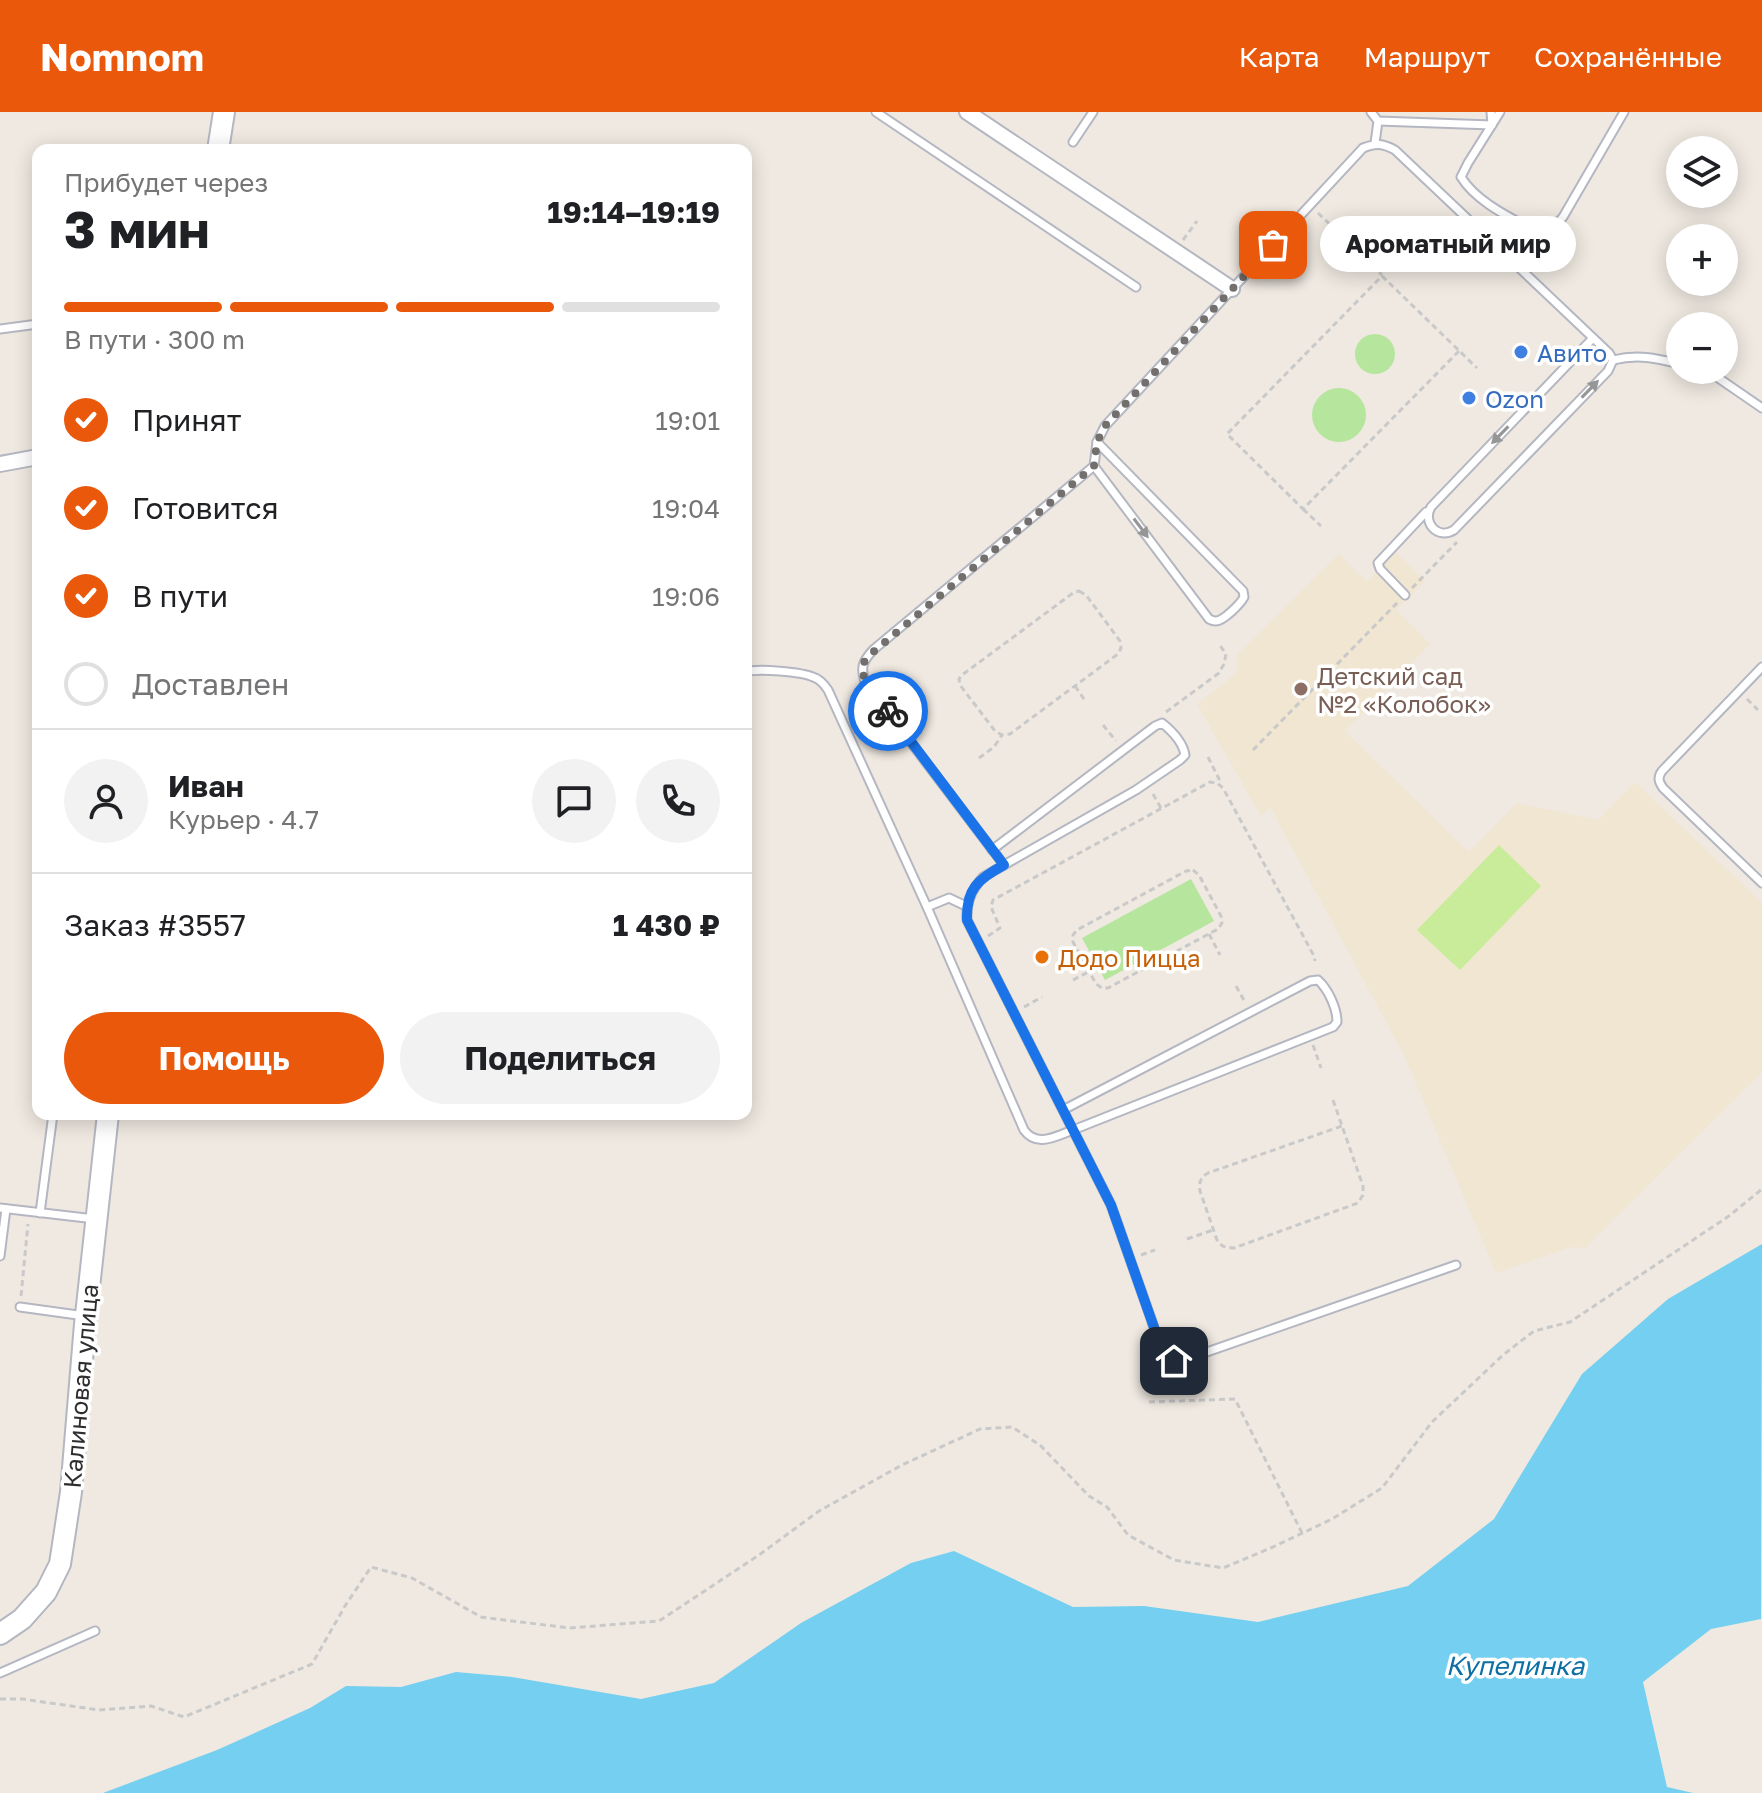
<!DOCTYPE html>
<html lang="ru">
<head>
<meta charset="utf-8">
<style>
  :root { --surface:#fff; --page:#f2f2f2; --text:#202124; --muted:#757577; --line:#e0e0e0; --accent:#ea580c }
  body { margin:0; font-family:"Golos Text",sans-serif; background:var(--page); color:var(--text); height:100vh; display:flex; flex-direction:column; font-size:30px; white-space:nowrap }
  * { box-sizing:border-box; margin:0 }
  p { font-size:26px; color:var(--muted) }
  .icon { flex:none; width:44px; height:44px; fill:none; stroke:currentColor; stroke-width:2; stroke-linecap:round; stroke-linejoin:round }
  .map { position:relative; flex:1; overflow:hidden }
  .drawer { position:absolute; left:32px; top:32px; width:720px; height:976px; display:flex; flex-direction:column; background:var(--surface); border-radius:16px; box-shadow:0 4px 20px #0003 }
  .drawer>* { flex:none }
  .tools { position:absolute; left:1666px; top:24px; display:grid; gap:16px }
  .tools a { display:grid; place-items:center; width:72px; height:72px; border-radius:50%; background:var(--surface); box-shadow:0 4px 20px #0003; font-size:40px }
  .pin { position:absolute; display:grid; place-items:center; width:68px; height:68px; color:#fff; margin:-34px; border-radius:16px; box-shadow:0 4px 12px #0006 }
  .courier { position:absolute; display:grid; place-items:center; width:80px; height:80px; margin:-40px; border:6px solid #1a73e8; border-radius:50%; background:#fff; color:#222; box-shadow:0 2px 10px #0007 }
  .bubble { position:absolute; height:56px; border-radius:28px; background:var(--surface); box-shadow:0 4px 20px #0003; font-size:26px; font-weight:700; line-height:56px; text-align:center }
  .head em { font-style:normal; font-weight:700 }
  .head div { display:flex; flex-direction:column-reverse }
  .head { display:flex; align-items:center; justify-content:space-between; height:136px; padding:0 32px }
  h1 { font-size:52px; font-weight:700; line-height:60px }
  .bar { display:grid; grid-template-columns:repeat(4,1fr); gap:12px 8px; align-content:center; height:96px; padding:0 32px }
  .bar i { height:10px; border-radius:6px; background:var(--line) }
  .bar .active { background:var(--accent) }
  .bar p { grid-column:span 4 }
  .line { display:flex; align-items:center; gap:20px; padding:0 32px; border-top:2px solid var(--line) }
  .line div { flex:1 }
  .round { display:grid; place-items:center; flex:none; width:84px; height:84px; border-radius:42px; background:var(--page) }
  ol { padding:0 32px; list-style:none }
  li { display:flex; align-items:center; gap:24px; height:88px }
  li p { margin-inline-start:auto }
  li .icon { padding:8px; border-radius:50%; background:var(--accent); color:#fff; stroke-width:4 }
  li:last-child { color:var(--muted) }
  li i { width:44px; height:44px; border:4px solid var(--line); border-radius:50% }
  .cta { display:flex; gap:16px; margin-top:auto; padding:16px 32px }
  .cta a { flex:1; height:92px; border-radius:48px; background:var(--accent); color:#fff; font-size:32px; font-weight:700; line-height:92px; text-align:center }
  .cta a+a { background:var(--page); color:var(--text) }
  header { display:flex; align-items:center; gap:48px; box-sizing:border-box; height:112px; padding:0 40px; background:var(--accent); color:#fff }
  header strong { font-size:38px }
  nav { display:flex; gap:44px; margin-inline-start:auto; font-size:28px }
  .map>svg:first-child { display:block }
  .education { fill:#f0e6d1 }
  .green { fill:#b6e59e }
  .pitch { fill:#c9ec9a }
  .water { fill:#75cff0 }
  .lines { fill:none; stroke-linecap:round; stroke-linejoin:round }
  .lane-casing { stroke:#b4b7c1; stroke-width:11 }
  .street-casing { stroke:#b4b7c1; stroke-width:18 }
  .secondary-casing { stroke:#b4b7c1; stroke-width:24 }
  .path { stroke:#c9c9c9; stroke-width:3; stroke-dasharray:6 4; stroke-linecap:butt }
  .lane { stroke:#fff; stroke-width:7 }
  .street { stroke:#fff; stroke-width:14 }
  .secondary { stroke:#fff; stroke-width:20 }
  .oneway { fill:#969696 }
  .done { stroke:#726f6d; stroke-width:8; stroke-dasharray:0 14.4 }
  .route { stroke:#1a73e8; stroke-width:10 }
  .shop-dot { fill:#3f7fe0; stroke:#fff; stroke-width:3 }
  .education-dot { fill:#8d6e63; stroke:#fff; stroke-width:3 }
  .food-dot { fill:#e8710a; stroke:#fff; stroke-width:3 }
  .labels { text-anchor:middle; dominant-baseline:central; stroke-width:7; stroke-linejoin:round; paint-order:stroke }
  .shop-label { font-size:24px; fill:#366cbe; stroke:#fff; text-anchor:start }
  .education-label { font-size:24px; fill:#785e54; stroke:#fff; text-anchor:start }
  .food-label { font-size:24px; fill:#c56008; stroke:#fff; text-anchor:start }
  .street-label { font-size:24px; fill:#2e2e2e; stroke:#fff }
  .water-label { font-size:26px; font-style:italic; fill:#0d6fa3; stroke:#fff }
</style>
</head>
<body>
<header>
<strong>Nomnom</strong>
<nav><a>Карта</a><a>Маршрут</a><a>Сохранённые</a></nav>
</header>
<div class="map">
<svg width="1762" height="1681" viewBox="0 0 1762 1681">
  <rect width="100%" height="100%" fill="#efe9e1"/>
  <path class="education" d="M1396,440l29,29 -29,29 34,34 -85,87 124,121 48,-49 81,17 37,-38 127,121v169l-177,176 -14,-1 -75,26 -92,-218 -134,-248 -9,9 -64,-112 40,-31 1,-19 101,-100 28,28z"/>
  <g class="green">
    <circle cx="1375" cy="242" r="20"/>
    <circle cx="1339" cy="303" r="27"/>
    <path d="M1191,767l23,42 -109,59 -23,-42z"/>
  </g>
  <path class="pitch" d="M1499,733l42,41 -81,84 -43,-40z"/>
  <path class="water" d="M1762,1132l-1,375 -50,10 -68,53 24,105 26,6h-1590l114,-43 93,-42 36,-22 55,1 55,-15 56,5 129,22 73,-16 87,-60 110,-60 43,-12 119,56 71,-1 114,16 150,-36 86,-67 88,-145 86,-75z"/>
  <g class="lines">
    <g class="lane-casing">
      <g id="lane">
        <path d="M876,0l260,175"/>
        <path d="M1371,0l7,9 114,4 -1,-13"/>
        <path d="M1500,0l-32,51 -7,14c17,27 53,42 79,57l12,-5 11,-12 61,-105"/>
        <path d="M1073,30l20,-30"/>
        <path d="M1375,31l3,-22"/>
        <path d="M0,217l38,-5"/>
        <path d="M1613,248c25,-6 42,-2 67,4"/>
        <path d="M1701,258l13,5 48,33"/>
        <path d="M1094,354l115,153c2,1 4,2 6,2 8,1 26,-18 29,-24l-1,-6 -146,-149"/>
        <path d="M1405,483l-25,-26 -2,-6 48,-51"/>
        <path d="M1762,555l-100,104c-5,7 -3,11 1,17l99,95"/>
        <path d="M746,560c11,-4 56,0 67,5 7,2 11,7 15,13l99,217 97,223c13,18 32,6 49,0l38,75 52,148 11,8h7l275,-96"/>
        <path d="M992,738l163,-124 7,-3c10,8 21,20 23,32l-5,5 -44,30 -153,87c-12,14 -17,25 -16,43 35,70 70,140 106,210l260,-103 4,-5c0,-14 -9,-33 -19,-42l-8,1 -247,129"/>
        <path d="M1004,753l-139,-183c-5,-15 -2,-21 8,-32l221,-184 3,-24 8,-16 258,-278c13,-5 19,-5 32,2l214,203 4,7 -5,11 -154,159c-16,10 -32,-7 -23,-23l162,-169"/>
        <path d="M927,795l22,-9 17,8"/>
        <path d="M0,1096l95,11"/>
        <path d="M40,1101l13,-99"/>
        <path d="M0,1144l6,-47"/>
        <path d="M20,1195l65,9"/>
        <path d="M0,1561l95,-42"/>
      </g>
    </g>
    <g class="street-casing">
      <g id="street">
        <path d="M967,0l265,177"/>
        <path d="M0,352l38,-7"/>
      </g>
    </g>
    <g class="secondary-casing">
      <g id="secondary">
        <path d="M218,38l6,-38"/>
        <path d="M0,1522l22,-15 24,-27 14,-28 11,-72 14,-168 23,-210"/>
      </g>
    </g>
    <g class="path">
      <path d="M1318,101l24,23"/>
      <path d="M1183,128l14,-19"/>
      <path d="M1365,146l17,17"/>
      <path d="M1459,239l-156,158 -76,-75 155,-158 95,92"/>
      <path d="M1499,279l15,14"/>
      <path d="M1303,397l18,17"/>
      <path d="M1412,476l45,-46"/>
      <path d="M1079,479l7,4 34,46 1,7 -3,6 -108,80 -8,1 -7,-4 -35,-46 -1,-6 3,-4 111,-82z"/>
      <path d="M1075,574l11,16"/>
      <path d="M1747,587l11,11"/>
      <path d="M1166,600l53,-39 5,-9 2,-10 -7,-10"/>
      <path d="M1103,613l13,16"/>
      <path d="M1253,638l145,-148"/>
      <path d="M1208,645l11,22 -2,4"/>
      <path d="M979,646l15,-11 8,-12"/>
      <path d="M1153,682l8,14"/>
      <path d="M1193,758l6,5 22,41 1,7 -4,6 -110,59h-6l-6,-4 -23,-42v-7l4,-5 109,-59z"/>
      <path d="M1209,822l11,21"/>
      <path d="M988,824l12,-8 -9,-21 2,-7 217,-118 7,1 6,5 91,168 1,5"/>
      <path d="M1073,868l17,-9"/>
      <path d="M1236,874l9,16"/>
      <path d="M1024,895l18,-10"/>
      <path d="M1313,933l8,23"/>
      <path d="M1333,988l30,86v9l-5,8 -124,45c-9,0 -12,-1 -17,-8l-17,-49c-1,-9 0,-13 8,-18l134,-47"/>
      <path d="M1187,1127l26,-9"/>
      <path d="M1141,1143l14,-5"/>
      <path d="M21,1184l7,-72"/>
      <path d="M1149,1290l86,-3 67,134"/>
      <path d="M0,1587h22l77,11 52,-4 33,11 128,-53 33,-58 26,-39 41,11 69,39 88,11 90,-7 100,-66 60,-44 83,-46 78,-36 32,-2 28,18 49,51 18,11 21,28 46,25 49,8 50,-21 59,-28 50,-31 50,-66 71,-67 31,-24 36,-9 159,-106 33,-27"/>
    </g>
    <use href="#lane" class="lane"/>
    <use href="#street" class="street"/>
    <use href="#secondary" class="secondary"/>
  </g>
  <defs><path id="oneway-solid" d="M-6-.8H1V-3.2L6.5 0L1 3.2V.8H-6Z" transform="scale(2)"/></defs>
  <g class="oneway">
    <use href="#oneway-solid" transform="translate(1590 277) rotate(-46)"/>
    <use href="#oneway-solid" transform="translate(1500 323) rotate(134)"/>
    <use href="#oneway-solid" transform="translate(1141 416) rotate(53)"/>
  </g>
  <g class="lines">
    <path class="done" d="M888,599c-12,-15 -33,-32 -22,-53l228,-192 3,-24 8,-16 168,-181"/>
    <path class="route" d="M888,599l116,154c-26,14 -38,24 -37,55l144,285 52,148 11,8"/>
  </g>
  <g class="shop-dot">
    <circle cx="1521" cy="240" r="8"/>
    <circle cx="1469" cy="286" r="8"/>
  </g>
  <circle class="education-dot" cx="1301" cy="577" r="8"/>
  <circle class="food-dot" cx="1042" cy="845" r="8"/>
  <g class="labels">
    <g class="shop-label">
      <text x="1537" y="240">Авито</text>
      <text x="1485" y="286">Ozon</text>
    </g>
    <g class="education-label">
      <text x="1317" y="563">Детский сад<tspan x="1317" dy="28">№2 «Колобок»</tspan></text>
    </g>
    <g class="food-label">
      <text x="1058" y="845">Додо Пицца</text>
    </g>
    <g class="street-label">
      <text transform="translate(80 1274) rotate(-85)">Калиновая улица</text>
    </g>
    <g class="water-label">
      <text x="1515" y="1553">Купелинка</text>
    </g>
  </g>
</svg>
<div class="tools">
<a><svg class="icon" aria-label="layers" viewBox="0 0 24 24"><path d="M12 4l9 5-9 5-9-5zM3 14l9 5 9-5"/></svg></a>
<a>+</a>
<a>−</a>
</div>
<div class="pin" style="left:1273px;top:133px;background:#ea580c"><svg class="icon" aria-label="bag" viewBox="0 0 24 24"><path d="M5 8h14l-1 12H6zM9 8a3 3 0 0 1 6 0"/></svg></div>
<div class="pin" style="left:1174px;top:1249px;background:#1f2937"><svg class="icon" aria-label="home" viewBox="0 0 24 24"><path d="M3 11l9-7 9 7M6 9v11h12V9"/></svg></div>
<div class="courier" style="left:888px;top:599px"><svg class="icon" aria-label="bike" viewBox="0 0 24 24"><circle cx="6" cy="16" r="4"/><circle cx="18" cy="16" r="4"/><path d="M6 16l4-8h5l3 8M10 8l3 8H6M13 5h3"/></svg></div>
<div class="bubble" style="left:1320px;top:104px;width:256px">Ароматный мир</div>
<section class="drawer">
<div class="head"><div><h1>3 мин</h1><p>Прибудет через</p></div><em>19:14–19:19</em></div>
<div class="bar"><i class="active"></i><i class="active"></i><i class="active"></i><i></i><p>В пути · 300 m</p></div>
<ol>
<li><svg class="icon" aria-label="check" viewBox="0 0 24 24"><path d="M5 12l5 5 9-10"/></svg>Принят<p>19:01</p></li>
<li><svg class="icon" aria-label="check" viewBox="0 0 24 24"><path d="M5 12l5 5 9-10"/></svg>Готовится<p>19:04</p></li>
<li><svg class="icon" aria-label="check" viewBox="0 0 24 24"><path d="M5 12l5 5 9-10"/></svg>В пути<p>19:06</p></li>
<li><i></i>Доставлен</li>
</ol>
<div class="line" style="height:144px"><a class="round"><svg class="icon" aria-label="person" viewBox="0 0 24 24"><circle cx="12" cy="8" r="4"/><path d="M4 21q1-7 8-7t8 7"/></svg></a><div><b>Иван</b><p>Курьер · 4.7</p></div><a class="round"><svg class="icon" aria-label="chat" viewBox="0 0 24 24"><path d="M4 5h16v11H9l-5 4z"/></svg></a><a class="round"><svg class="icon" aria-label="phone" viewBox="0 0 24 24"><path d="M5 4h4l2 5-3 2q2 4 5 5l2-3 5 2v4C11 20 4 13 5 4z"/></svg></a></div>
<div class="line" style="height:104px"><div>Заказ #3557</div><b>1 430 ₽</b></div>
<div class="cta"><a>Помощь</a><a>Поделиться</a></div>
</section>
</div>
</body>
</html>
